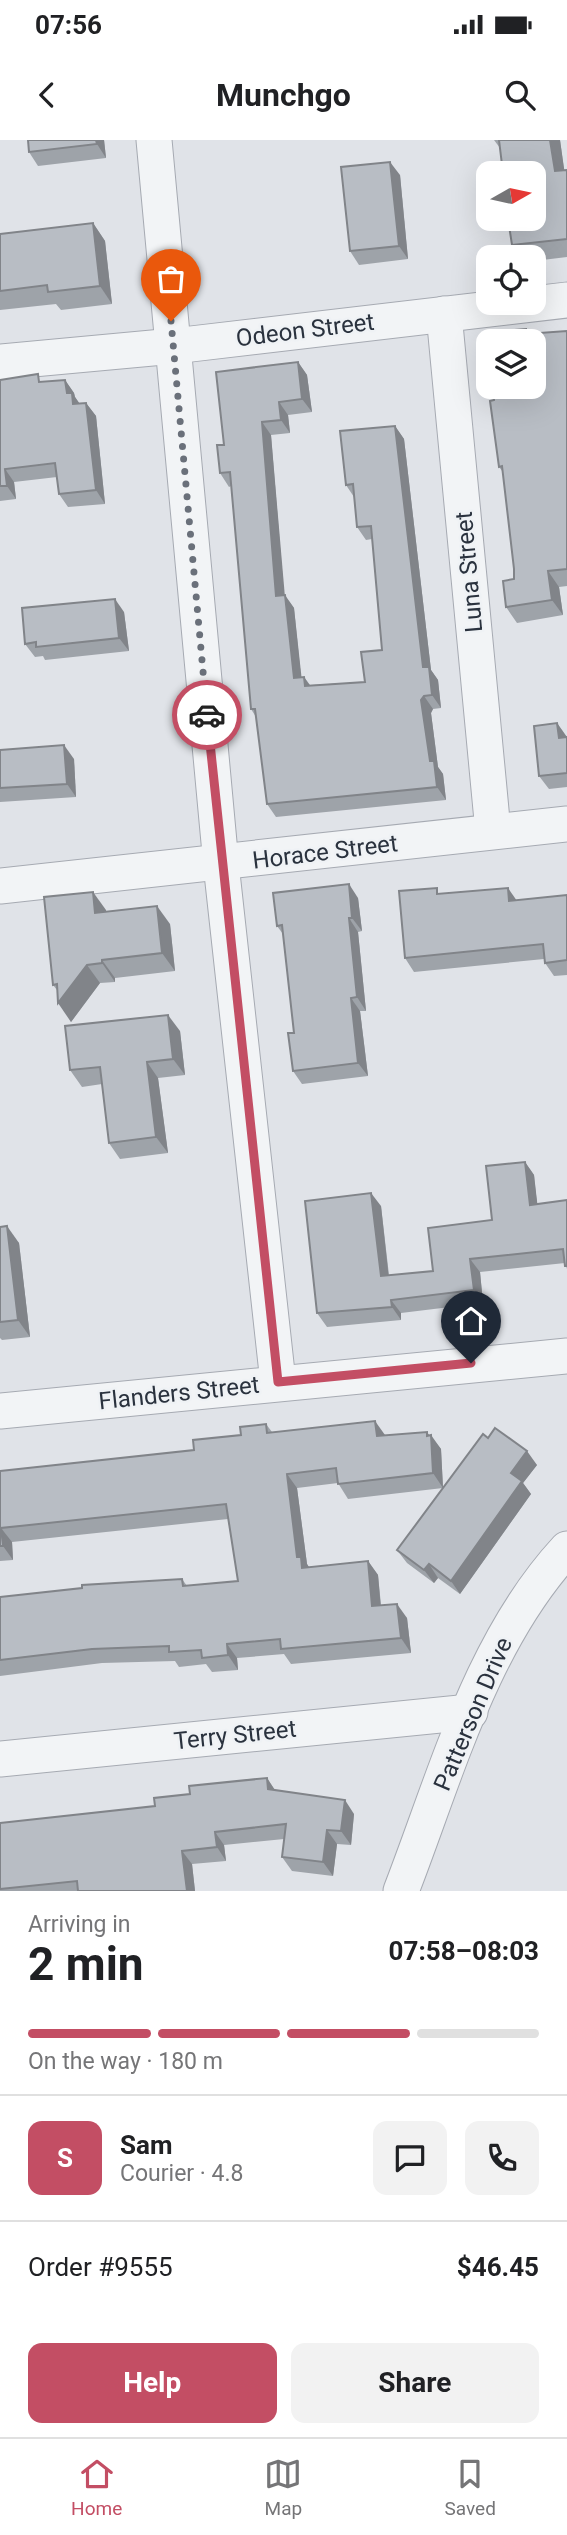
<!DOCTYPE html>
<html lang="en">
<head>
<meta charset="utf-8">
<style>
  :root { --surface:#fff; --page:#f2f2f2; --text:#202124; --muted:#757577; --line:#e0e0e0; --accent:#c34e64 }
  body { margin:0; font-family:Roboto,sans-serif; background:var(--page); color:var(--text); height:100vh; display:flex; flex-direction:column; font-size:26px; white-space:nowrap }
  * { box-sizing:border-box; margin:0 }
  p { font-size:23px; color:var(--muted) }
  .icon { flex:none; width:38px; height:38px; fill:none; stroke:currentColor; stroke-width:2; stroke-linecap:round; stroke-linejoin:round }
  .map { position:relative; height:1751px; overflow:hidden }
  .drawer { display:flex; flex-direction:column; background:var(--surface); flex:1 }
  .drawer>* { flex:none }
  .needle { width:46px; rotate:81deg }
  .tools { position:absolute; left:476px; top:21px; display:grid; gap:14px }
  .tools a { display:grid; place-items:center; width:70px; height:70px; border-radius:14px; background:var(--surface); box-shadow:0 7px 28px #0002; font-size:35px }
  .pin { position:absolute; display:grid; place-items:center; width:60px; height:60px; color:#fff; margin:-72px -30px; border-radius:50% 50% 50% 0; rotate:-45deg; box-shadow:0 0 7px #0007 }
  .pin .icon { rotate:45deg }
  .courier { position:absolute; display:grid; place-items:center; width:70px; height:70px; margin:-35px; border:5px solid #c34e64; border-radius:50%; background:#fff; color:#222; box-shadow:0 2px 9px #0007 }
  .headline em { font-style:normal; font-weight:700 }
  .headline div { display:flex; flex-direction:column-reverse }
  .headline { display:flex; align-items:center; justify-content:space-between; height:119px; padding:0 28px }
  h1 { font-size:46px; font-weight:700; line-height:52px }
  .bar { display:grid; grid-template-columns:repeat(4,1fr); gap:10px 7px; align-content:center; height:84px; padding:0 28px }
  .bar i { height:9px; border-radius:5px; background:var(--line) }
  .bar .on { background:var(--accent) }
  .bar p { grid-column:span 4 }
  .line { display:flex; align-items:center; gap:18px; padding:0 28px; border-top:2px solid var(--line) }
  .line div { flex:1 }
  .round { display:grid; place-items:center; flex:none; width:74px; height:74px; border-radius:14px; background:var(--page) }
  .cta { display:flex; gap:14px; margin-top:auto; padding:14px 28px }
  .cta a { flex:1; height:80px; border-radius:14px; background:var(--accent); color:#fff; font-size:28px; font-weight:700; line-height:80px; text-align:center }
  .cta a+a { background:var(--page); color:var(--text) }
  .status { display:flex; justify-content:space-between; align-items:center; height:49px; padding:0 35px; background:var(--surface); direction:ltr }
  .status svg { height:19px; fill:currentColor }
  header { display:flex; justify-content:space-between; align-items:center; height:91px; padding:0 28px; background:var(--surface); font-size:32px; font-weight:700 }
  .menu { display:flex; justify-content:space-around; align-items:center; height:98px; border-top:2px solid var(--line); background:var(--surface); font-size:19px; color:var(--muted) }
  .menu a { display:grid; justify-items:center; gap:4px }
  .menu .on { color:var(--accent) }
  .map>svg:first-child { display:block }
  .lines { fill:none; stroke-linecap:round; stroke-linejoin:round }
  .minor-casing { stroke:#a6aab2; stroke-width:37 }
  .minor { stroke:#f2f4f6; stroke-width:35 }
  .wall { fill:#9ea3a9 }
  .shaded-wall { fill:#818489 }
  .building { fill:#b8bdc4; stroke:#818489; stroke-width:2 }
  .done { stroke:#6a707a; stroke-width:7; stroke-dasharray:0 12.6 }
  .route { stroke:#c34e64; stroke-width:9 }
  .labels { text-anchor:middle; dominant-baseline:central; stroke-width:5; stroke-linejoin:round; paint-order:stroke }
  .street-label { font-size:24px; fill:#2a323e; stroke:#eff2f5 }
</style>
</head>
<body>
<div class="status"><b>07:56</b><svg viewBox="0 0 49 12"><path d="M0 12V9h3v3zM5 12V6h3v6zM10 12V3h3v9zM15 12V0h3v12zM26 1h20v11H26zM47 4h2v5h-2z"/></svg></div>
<header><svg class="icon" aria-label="back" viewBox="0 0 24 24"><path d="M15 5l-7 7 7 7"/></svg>Munchgo<svg class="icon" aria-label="search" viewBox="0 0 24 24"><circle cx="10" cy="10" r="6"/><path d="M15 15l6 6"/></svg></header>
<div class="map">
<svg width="567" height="1751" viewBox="0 0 567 1751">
  <rect width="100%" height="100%" fill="#e0e3e8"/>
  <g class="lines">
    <g class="minor-casing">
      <g id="minor">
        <path d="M154,0l67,724 57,518"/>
        <path d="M444,174l49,517"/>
        <path d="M0,222l174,-16 393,-46"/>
        <path d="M0,746l567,-62"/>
        <path d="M0,1271l567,-55"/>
        <path d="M0,1619l470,-47"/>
        <path d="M401,1751c45,-116 80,-249 166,-342"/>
      </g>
    </g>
    <use href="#minor" class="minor"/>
  </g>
  <g class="wall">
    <path d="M28,0h76l2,18 -68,8 -9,-14z"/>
    <path d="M494,0h66l4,30h3v87l-33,4v-4h-14l-8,-12 -12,-97z"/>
    <path d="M400,35l8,84 -49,6 -9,-14z"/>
    <path d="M93,83l12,18 7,63 -51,6 -5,-6 -56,6v-76z"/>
    <path d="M526,189l3,5 38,-3v255l-8,1 4,28 -46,8 -11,-16 8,-28v-10l-11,-97 -4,-5 -5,-67 40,-13z"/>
    <path d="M298,222l9,13 5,37 -24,3 2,18 -19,2 13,160 10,13 7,69h3l6,8 55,-3 17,-32 -10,-111 -6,1 -9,-13 -3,-30 -8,-12 49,-59 9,13 27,231 7,10 3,28 -8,1 -2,4 7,54 5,7 3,26 -170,17 -9,-13 -11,-87 -5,-8 -20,-223 -2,1 -9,-14 4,-28z"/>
    <path d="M0,240l44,2 21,-2 9,13 1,4 5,7 6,-1 10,13 9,88 -37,3 -9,-13 -2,-17 -43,5 2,17 -16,2z"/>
    <path d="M124,472l5,39 -84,9 -2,-4 -8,1 -10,-13z"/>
    <path d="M557,583l10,14v50l-18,2 -10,-13z"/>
    <path d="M0,610l74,9 2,38 -76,5z"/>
    <path d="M441,754l75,6 51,-5v80l-13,1 -9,-13 -1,-4 -130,13 -9,-14z"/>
    <path d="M358,758l4,33 -4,1 8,79h-6l8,65 -66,8 -9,-13 1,-38 -11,-99 -6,-8z"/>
    <path d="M106,770v2l64,12 5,47 -60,7v4l-15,1 -29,39 -14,-32 -4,-5z"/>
    <path d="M180,891l5,44 -27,3 10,75 -48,6 -11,-16 -7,-59 -20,3 -12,-17z"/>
    <path d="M525,1022l9,13 3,29 30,-4v69l-2,-6 -85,9 3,31 -82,10v7l-74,7 -10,-14 64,-107 8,69 44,-4 59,-51z"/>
    <path d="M0,1087l19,16 11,94 -28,3 -2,-2z"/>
    <path d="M266,1284l6,8 113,4 44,-1 12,14 2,39 -95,11 -10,-16 -41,5 10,76 2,3 59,-6 10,14 3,30 26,13 4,35 -120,11 -7,-10 -47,4 1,12 -26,2 -6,-8 -27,3 -4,-6 -73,2 -102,13v-79l182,-18 5,7 51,-5 -10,-62 -216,23 1,18 -13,1v-90l194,-21 47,-15z"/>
    <path d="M488,1298l49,27 -14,18 8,11 -71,100 -22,-16 -4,5 -27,-20 -10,-13z"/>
    <path d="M267,1638l8,12 79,24 -3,31 -14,-1 -4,32 -41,-5 -10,-14 2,-18 -60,6 2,16 -34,3 3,27h-195v-68l155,-17 35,-12z"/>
  </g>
  <g class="shaded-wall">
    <path d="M96,0h8l2,18 -9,-14z"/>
    <path d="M550,0h10l7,49 -12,-18z"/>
    <path d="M390,22l10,13 8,84 -9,-13z"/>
    <path d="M93,83l12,18 7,63 -12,-18z"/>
    <path d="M298,222l9,13 5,37 -10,-13z"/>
    <path d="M65,240l9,13 1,4 6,9 -8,-2 -6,-11z"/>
    <path d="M279,262l9,13 2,18 -9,-13z"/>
    <path d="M86,263l10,13 9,88 -9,-14z"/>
    <path d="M262,282l9,13 15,174 -10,-13z"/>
    <path d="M395,286l9,13 27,231 7,10 3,28 -9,-13 -9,-28z"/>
    <path d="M5,329l9,13 2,17 -9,-13z"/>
    <path d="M548,431l11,16 4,28 -11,-15z"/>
    <path d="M285,455l9,13 9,83 -9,-13z"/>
    <path d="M115,459l9,13 5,39 -10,-13z"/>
    <path d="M304,537l9,13 -8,-4z"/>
    <path d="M424,556l9,13 -2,4 7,54 5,7 3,26 -9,-13 -7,-26 -9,-61z"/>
    <path d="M557,583l9,13 1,6 -8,-4z"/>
    <path d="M64,605l10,14 2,38 -9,-13z"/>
    <path d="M349,744l9,14 4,33 -10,-13z"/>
    <path d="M508,748l9,13h-8z"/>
    <path d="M93,752l13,18 2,21 -13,-18z"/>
    <path d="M157,766l13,18 5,47 -13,-18z"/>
    <path d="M349,778l9,14 8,79 -9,-14z"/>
    <path d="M102,820l13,18v4l-13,-19z"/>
    <path d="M87,825l13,18 -29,39 -13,-19z"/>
    <path d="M351,858l9,13 8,65 -10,-13z"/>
    <path d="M168,875l12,16 5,44 -12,-16z"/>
    <path d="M147,922l11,16 10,75 -12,-16z"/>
    <path d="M525,1022l9,13 5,43 -9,-13z"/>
    <path d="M371,1053l10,13 9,83 -9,-13z"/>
    <path d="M7,1086l12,17 11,94 -12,-17z"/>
    <path d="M470,1119l10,13 3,31 -9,-13z"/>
    <path d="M391,1160l10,13v7l-9,-13z"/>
    <path d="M375,1281l10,14 -8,1z"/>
    <path d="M427,1292l5,7 -1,-4 10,14 2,39 -10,-15z"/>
    <path d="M527,1311l10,14 -14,18 8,11 -71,100 -9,-13 60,-108z"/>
    <path d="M287,1334l10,14 10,76 4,7 -9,-3 -5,-11z"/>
    <path d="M1,1388l11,14 1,18 -10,-14z"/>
    <path d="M368,1421l10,14 4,46 -10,-15z"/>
    <path d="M429,1424l9,14 -4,5 -10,-13z"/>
    <path d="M397,1464l10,14 4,35 -10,-15z"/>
    <path d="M227,1504l10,14 1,12 -10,-15z"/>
    <path d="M267,1638l9,14 -8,-3z"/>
    <path d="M345,1660l9,14 -3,31 -10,-14z"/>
    <path d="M327,1690l10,14 -4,32 -10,-14z"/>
    <path d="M215,1692l9,13 2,16 -9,-14z"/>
    <path d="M182,1711l10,13 3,27h-8z"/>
  </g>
  <g class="building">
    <path d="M28,0h68l1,4 -68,8z"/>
    <path d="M499,0h51l5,31 12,-1v69l-55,6 -4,-26h26v-46h-31z"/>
    <path d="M390,22l9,84 -49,5 -9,-84z"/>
    <path d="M93,83l7,63 -52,6 -1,-7 -47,6v-57z"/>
    <path d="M526,189v5l41,-3v238l-19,2 4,29 -46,7 -3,-26 11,-2v-10l-12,-103 -3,1 -9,-66 4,-1 -1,-13h41v-46h-42l-1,-9z"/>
    <path d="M298,222l4,37 -23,3 2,18 -19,2 14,174 9,-1 9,83 10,-1 1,9 60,-4 -4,-30 21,-2 -11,-124 -14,1 -4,-43 -7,1 -6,-54 55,-5 28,241h6l3,28 -8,1 -3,4 9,61h4l3,26 -170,17 -11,-87 -1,-8h-4l-21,-237 -10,1 -3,-28h7l-8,-73z"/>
    <path d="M38,234l1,8 26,-2 2,13h5l1,11 13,-1 10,87 -37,4 -4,-31 -50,6 2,17h-7v-106z"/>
    <path d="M115,459l4,39 -83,9v-5l-11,2 -3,-36z"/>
    <path d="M557,583l2,15 8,-1v36l-28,3 -5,-50z"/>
    <path d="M64,605l3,39 -67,4v-38z"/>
    <path d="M349,744l3,34h-3l8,79 -6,1 7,65 -65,8 -5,-38h6l-12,-108 -5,1 -4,-33z"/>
    <path d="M437,748v6l71,-6 1,13 58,-6v65l-22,3 -2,-19 -138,14 -6,-67z"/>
    <path d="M93,752l2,21 62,-7 5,47 -60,7v3l-15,2 -29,38 -1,-19 -4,1 -9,-88z"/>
    <path d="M168,875l5,44 -26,3 9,75 -47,6 -9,-76 -30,3 -5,-44z"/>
    <path d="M525,1022l5,43 37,-5v66h-2l-2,-17 -93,10 4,31 -83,10 1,7 -75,6 -12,-112 66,-8 10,83 52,-5 -5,-43 64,-8 -6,-54z"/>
    <path d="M7,1086l11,94 -18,2v-95z"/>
    <path d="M375,1281l2,15 50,-4v4l4,-1 2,38 -95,11 -2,-16 -49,6 10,83h4l1,11 66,-7 4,45 25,-2 4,34 -120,11 -1,-10 -53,5 1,11 -26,3 -1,-8 -32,2v-6l-77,3 -92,11v-63l82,-9v-3l100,-6 1,7 55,-5 -12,-77 -225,24 2,18h-3v-75l194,-21 -1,-10 48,-5 -1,-8 26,-3 1,9z"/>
    <path d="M495,1288l32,23 -16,22 11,8 -71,100 -22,-17 -5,6 -27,-20 86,-116 5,4z"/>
    <path d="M267,1638l1,11 77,11 -4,31 -14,-1 -4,32 -41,-5 4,-33 -71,8 2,15 -35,4 5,40h-109l-1,-10 -77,8v-66l155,-17 -1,-8 36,-4 -1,-8z"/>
  </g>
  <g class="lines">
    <path class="done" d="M171,181l36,394"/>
    <path class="route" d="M207,575l71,667 193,-19"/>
  </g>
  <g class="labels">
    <g class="street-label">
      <text transform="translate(305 190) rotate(-7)">Odeon Street</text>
      <text transform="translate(469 432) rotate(-95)">Luna Street</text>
      <text transform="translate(325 712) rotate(-7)">Horace Street</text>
      <text transform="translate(179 1253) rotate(-6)">Flanders Street</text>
      <text transform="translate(473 1574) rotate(-67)">Patterson Drive</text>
      <text transform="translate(235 1595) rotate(-6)">Terry Street</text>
    </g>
  </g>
</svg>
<div class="tools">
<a><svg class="needle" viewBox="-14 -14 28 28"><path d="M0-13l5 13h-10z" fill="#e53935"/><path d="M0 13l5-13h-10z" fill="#757577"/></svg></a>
<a><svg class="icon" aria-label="locate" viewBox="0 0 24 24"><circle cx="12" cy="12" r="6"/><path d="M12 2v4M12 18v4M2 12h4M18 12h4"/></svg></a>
<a><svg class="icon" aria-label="layers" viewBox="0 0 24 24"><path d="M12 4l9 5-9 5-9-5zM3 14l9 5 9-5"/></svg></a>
</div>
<div class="pin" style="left:171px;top:181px;background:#ea580c"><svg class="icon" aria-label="bag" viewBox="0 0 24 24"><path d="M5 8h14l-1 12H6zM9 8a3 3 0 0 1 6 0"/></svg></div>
<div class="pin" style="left:471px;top:1223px;background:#1f2937"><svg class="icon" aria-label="home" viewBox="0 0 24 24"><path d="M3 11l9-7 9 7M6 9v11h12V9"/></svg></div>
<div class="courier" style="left:207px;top:575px"><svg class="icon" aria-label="car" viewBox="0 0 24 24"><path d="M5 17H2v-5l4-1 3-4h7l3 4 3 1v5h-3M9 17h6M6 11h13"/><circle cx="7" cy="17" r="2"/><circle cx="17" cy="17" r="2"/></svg></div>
</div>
<section class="drawer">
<div class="headline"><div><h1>2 min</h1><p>Arriving in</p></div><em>07:58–08:03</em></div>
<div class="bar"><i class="on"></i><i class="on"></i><i class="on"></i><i></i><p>On the way · 180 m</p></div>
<div class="line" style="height:126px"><b class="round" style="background:var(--accent);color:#fff">S</b><div><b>Sam</b><p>Courier · 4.8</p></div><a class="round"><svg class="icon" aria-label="chat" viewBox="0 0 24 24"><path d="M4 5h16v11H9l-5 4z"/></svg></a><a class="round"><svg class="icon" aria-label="phone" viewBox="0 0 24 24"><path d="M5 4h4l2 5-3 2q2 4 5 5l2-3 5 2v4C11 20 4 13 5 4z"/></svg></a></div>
<div class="line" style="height:91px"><div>Order #9555</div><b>$46.45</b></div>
<div class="cta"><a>Help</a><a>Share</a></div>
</section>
<nav class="menu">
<a class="on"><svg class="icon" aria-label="home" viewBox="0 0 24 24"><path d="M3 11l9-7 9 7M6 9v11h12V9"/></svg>Home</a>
<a><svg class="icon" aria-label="map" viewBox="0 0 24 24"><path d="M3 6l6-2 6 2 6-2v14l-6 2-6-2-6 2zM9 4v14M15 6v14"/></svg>Map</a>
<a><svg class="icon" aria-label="saved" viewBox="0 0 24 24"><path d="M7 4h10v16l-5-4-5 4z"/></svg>Saved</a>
</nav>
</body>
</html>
